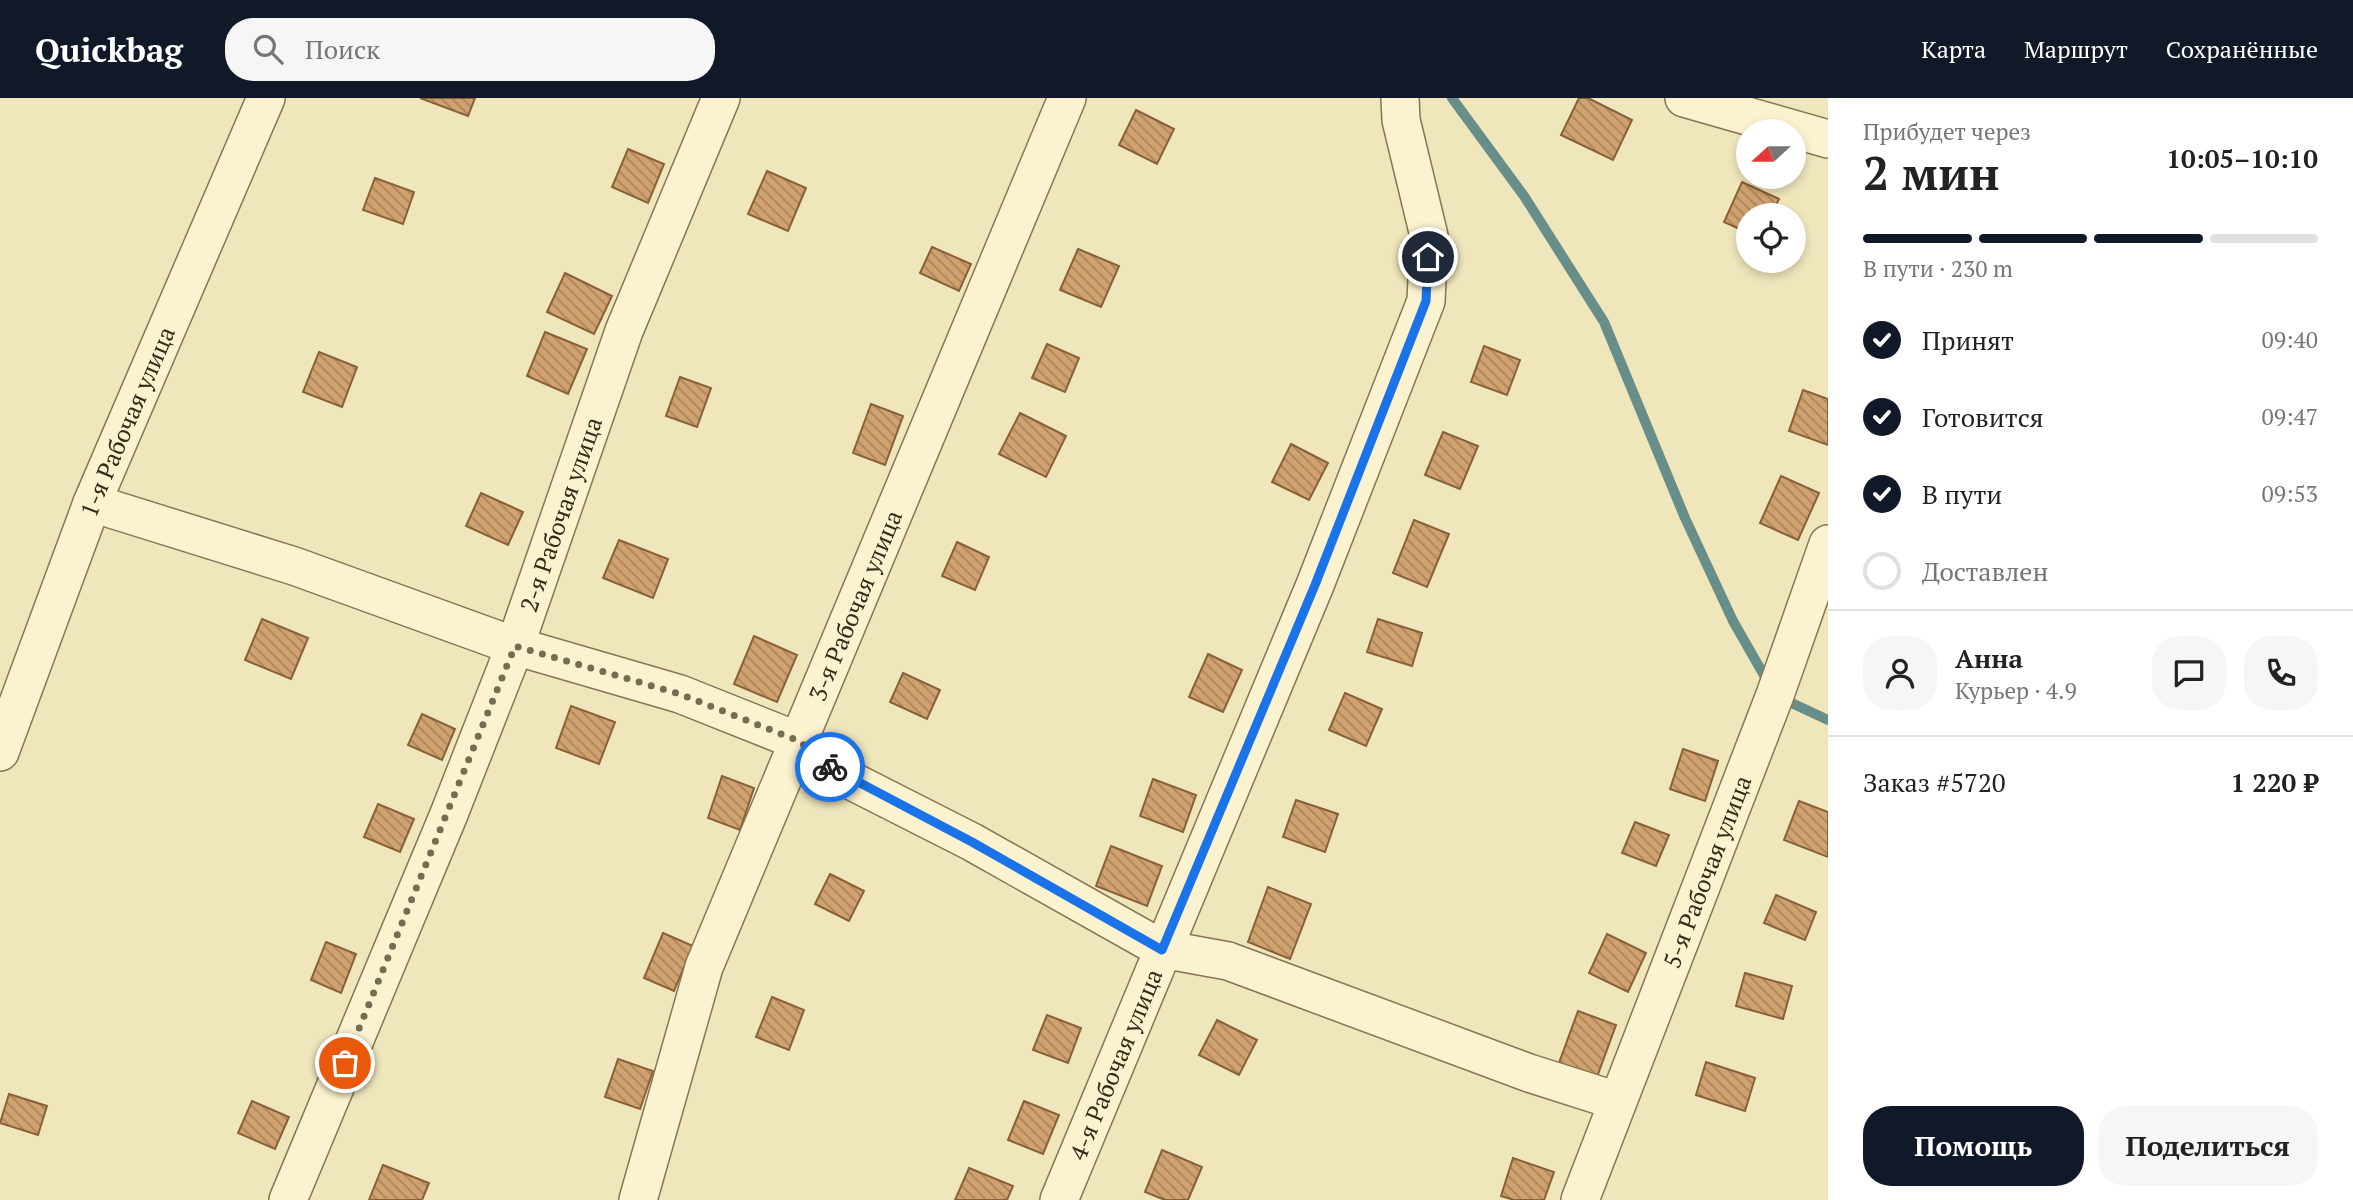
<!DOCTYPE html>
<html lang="ru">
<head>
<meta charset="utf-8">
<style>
  :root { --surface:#fff; --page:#f6f6f6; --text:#222; --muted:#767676; --line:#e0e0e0; --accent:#111827 }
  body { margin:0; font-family:"PT Serif",serif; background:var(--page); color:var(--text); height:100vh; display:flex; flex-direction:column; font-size:26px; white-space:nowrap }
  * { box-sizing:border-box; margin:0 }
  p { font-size:23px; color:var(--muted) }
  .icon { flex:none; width:38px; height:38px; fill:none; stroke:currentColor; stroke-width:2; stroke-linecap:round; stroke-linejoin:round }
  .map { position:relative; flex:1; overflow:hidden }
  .details { display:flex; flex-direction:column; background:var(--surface); width:525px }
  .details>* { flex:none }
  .needle { width:46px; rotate:249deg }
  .tools { position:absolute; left:1736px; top:21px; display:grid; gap:14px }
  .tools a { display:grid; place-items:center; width:70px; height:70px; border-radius:50%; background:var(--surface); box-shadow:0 4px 10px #0003; font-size:35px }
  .pin { position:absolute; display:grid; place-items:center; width:60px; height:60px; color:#fff; margin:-30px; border:4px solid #fff; border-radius:50%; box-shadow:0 2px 7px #0007 }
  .courier { position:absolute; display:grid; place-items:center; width:70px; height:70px; margin:-35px; border:5px solid #1a73e8; border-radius:50%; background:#fff; color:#222; box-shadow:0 2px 9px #0007 }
  .overview em { font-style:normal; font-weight:700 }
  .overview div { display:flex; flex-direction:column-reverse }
  .overview { display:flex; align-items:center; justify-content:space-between; height:119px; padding:0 35px }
  h1 { font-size:46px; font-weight:700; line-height:52px }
  .bar { display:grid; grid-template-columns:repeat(4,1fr); gap:10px 7px; align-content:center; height:84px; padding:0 35px }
  .bar i { height:9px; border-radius:5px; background:var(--line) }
  .bar .on { background:var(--accent) }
  .bar p { grid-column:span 4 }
  .line { display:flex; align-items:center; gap:18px; padding:0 35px; border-top:2px solid var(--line) }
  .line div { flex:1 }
  .round { display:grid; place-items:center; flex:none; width:74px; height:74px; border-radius:28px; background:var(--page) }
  ol { padding:0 35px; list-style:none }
  li { display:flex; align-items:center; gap:21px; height:77px }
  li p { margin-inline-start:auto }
  li .icon { padding:7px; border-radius:50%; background:var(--accent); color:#fff; stroke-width:4 }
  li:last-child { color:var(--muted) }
  li i { width:38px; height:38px; border:4px solid var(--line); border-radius:50% }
  .button { display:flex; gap:14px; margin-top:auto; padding:14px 35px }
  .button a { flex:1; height:80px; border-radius:28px; background:var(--accent); color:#fff; font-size:28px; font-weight:700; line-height:80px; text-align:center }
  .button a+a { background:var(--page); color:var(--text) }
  header { display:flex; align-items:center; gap:42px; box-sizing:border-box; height:98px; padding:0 35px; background:var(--accent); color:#fff }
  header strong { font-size:33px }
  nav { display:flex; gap:38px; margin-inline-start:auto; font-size:24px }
  .search { width:490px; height:63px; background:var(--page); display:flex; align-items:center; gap:18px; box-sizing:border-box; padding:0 24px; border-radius:28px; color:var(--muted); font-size:26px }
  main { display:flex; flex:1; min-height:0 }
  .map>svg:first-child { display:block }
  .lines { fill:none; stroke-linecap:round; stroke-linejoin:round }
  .stream { stroke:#678e89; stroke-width:10 }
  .building { fill:url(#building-back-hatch); stroke:#886139; stroke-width:2 }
  .street-casing { stroke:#887554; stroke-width:40 }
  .street { stroke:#fbf2cf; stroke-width:37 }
  .done { stroke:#776c53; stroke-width:7; stroke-dasharray:0 12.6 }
  .route { stroke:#1a73e8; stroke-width:9 }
  .labels { text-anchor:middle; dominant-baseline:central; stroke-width:6; stroke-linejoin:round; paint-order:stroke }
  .street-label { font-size:24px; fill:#362b1a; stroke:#f7efcb }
</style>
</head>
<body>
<header>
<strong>Quickbag</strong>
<div class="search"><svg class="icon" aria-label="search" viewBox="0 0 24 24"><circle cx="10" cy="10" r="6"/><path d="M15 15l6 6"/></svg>Поиск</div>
<nav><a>Карта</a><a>Маршрут</a><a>Сохранённые</a></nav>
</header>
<main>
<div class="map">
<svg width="1828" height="1102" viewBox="0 0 1828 1102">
  <defs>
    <pattern id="building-back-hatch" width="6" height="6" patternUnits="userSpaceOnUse" patternTransform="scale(1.75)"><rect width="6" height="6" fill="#d0a26f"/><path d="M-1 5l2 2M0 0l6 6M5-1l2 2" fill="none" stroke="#aa845a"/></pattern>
  </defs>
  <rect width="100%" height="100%" fill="#f0e6bc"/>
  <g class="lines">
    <g class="stream">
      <path d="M1452,0l72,98 80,126 81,196 48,103 36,63"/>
      <path d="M1781,600l47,22"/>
    </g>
  </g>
  <g class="building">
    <path d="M420,0h55l-7,18z"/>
    <path d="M1579,0h9l44,22 -19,40 -52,-25z"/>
    <path d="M1136,12l38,19 -17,35 -38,-19z"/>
    <path d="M628,51l36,15 -16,39 -36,-16z"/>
    <path d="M767,73l39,17 -18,43 -40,-17z"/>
    <path d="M375,80l39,14 -11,32 -40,-14z"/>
    <path d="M1742,84l37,17 -8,16h-23v18l-24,-11z"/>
    <path d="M932,149l39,17 -12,27 -39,-18z"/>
    <path d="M1078,151l41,17 -18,41 -41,-17z"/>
    <path d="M565,175l47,23 -18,38 -47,-22z"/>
    <path d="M545,234l42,17 -19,45 -41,-18z"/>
    <path d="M1047,246l32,14 -14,34 -33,-14z"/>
    <path d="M1484,248l36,14 -13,35 -36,-13z"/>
    <path d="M319,254l38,15 -15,40 -39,-15z"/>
    <path d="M680,279l31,11 -14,39 -31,-11z"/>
    <path d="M1803,292l25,9v46l-39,-14z"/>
    <path d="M871,306l32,12 -18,49 -32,-12z"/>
    <path d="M1020,315l46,23 -20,41 -47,-23z"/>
    <path d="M1443,334l35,14 -18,43 -35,-14z"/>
    <path d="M1291,346l37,19 -19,37 -37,-18z"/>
    <path d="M1781,378l38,17 -21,47 -38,-17z"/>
    <path d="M481,395l42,19 -15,33 -42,-19z"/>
    <path d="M1414,422l35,14 -22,53 -34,-14z"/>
    <path d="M619,442l49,19 -15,39 -50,-20z"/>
    <path d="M957,444l32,15 -14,33 -33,-14z"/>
    <path d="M262,521l46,19 -17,41 -46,-19z"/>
    <path d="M1378,521l44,14 -10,33 -45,-14z"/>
    <path d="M754,538l43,19 -20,47 -43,-18z"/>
    <path d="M1208,556l34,16 -19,42 -34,-15z"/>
    <path d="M903,575l37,17 -13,29 -37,-17z"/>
    <path d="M1345,595l37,16 -16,37 -37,-16z"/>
    <path d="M571,608l44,16 -16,42 -43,-16z"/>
    <path d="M422,616l33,15 -13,31 -34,-15z"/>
    <path d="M1683,651l35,12 -13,40 -35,-12z"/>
    <path d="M722,678l32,12 -14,42 -32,-12z"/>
    <path d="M1153,681l43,16 -13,37 -43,-16z"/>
    <path d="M1296,702l42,14 -13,38 -42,-15z"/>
    <path d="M1799,703l29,11v45l-44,-17z"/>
    <path d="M378,706l36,15 -14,33 -36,-15z"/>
    <path d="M1635,724l34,13 -13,31 -34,-13z"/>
    <path d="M1111,748l51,20 -15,40 -51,-20z"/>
    <path d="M830,776l34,17 -15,30 -34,-17z"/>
    <path d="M1268,789l43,17 -21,55 -42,-17z"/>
    <path d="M1776,797l40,17 -11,28 -41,-17z"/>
    <path d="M663,835l30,13 -19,45 -30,-13z"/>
    <path d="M1607,836l39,19 -18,39 -39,-19z"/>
    <path d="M326,844l30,12 -15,39 -30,-13z"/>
    <path d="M1745,875l47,13 -9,33 -47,-13z"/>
    <path d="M772,899l32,13 -15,40 -33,-13z"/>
    <path d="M1578,913l38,14 -19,52 -38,-14z"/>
    <path d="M1047,917l34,13 -13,35 -35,-13z"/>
    <path d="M1217,922l40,20 -18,35 -40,-20z"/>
    <path d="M618,961l35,12 -13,38 -35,-12z"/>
    <path d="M1706,964l49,16 -10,33 -49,-16z"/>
    <path d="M9,996l38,12 -9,29 -38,-12z"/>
    <path d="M252,1003l37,16 -14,32 -37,-16z"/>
    <path d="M1024,1003l35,14 -16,39 -35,-14z"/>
    <path d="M1162,1052l40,17 -14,33h-23l-20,-8z"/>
    <path d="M1513,1060l41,14 -10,28h-30l-13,-4z"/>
    <path d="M383,1067l46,18 -7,17h-53z"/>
    <path d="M969,1070l44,18 -6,14h-52z"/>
  </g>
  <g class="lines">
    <g class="street-casing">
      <g id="street">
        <path d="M1684,0l144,41"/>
        <path d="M92,405l202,63 221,80 165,48 118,47 38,32 136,69 190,107 66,12 301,112 88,28"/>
        <path id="s1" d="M0,654l92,-249 174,-405"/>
        <path id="s2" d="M288,1102l161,-386 66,-168 109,-315 97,-233"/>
        <path id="s3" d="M638,1102l66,-233 363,-869"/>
        <path id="s4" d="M1059,1102l256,-615 111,-284 3,-65 -28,-116 -1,-22"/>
        <path id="s5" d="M1580,1102l195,-505 53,-151"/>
      </g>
    </g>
    <use href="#street" class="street"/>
  </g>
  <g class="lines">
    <path class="done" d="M345,965l170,-417 165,48 119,47 31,26"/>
    <path class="route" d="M830,669l142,75 190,108 153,-365 111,-284 2,-44"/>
  </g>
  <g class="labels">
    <g class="street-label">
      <text stroke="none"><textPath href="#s1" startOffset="354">1-я Рабочая улица</textPath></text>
      <text stroke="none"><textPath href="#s2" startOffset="738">2-я Рабочая улица</textPath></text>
      <text stroke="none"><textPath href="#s3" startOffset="634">3-я Рабочая улица</textPath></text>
      <text stroke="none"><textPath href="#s5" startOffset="352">5-я Рабочая улица</textPath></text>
      <text stroke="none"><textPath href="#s4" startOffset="147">4-я Рабочая улица</textPath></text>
    </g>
  </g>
</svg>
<div class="tools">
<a><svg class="needle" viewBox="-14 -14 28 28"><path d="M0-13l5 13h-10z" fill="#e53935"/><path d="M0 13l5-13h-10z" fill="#767676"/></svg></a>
<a><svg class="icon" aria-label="locate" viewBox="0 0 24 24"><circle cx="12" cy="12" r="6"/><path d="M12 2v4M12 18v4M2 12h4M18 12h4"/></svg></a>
</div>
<div class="pin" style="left:345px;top:965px;background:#ea580c"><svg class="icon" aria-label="bag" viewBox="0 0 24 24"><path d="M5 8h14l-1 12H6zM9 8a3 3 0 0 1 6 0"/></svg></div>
<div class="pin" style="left:1428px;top:159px;background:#1f2937"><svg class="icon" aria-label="home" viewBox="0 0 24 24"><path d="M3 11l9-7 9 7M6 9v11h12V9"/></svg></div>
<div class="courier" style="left:830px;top:669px"><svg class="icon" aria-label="bike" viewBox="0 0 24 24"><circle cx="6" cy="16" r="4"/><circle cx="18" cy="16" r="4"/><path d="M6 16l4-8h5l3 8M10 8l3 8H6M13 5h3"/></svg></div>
</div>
<section class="details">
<div class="overview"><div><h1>2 мин</h1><p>Прибудет через</p></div><em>10:05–10:10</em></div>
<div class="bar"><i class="on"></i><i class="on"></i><i class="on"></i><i></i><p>В пути · 230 m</p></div>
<ol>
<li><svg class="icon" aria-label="check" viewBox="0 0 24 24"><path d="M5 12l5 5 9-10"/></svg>Принят<p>09:40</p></li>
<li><svg class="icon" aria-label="check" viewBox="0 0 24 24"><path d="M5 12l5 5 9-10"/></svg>Готовится<p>09:47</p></li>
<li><svg class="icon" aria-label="check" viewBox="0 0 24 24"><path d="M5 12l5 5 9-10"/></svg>В пути<p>09:53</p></li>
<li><i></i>Доставлен</li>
</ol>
<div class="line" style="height:126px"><a class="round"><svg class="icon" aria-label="person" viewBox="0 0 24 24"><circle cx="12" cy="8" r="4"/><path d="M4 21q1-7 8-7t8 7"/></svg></a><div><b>Анна</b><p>Курьер · 4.9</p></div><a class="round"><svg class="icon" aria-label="chat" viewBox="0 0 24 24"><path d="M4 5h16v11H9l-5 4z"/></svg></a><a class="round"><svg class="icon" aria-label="phone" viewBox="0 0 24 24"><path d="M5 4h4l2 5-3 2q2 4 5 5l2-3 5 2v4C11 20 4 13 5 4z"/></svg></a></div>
<div class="line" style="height:91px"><div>Заказ #5720</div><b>1 220 ₽</b></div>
<div class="button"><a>Помощь</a><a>Поделиться</a></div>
</section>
</main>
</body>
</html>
